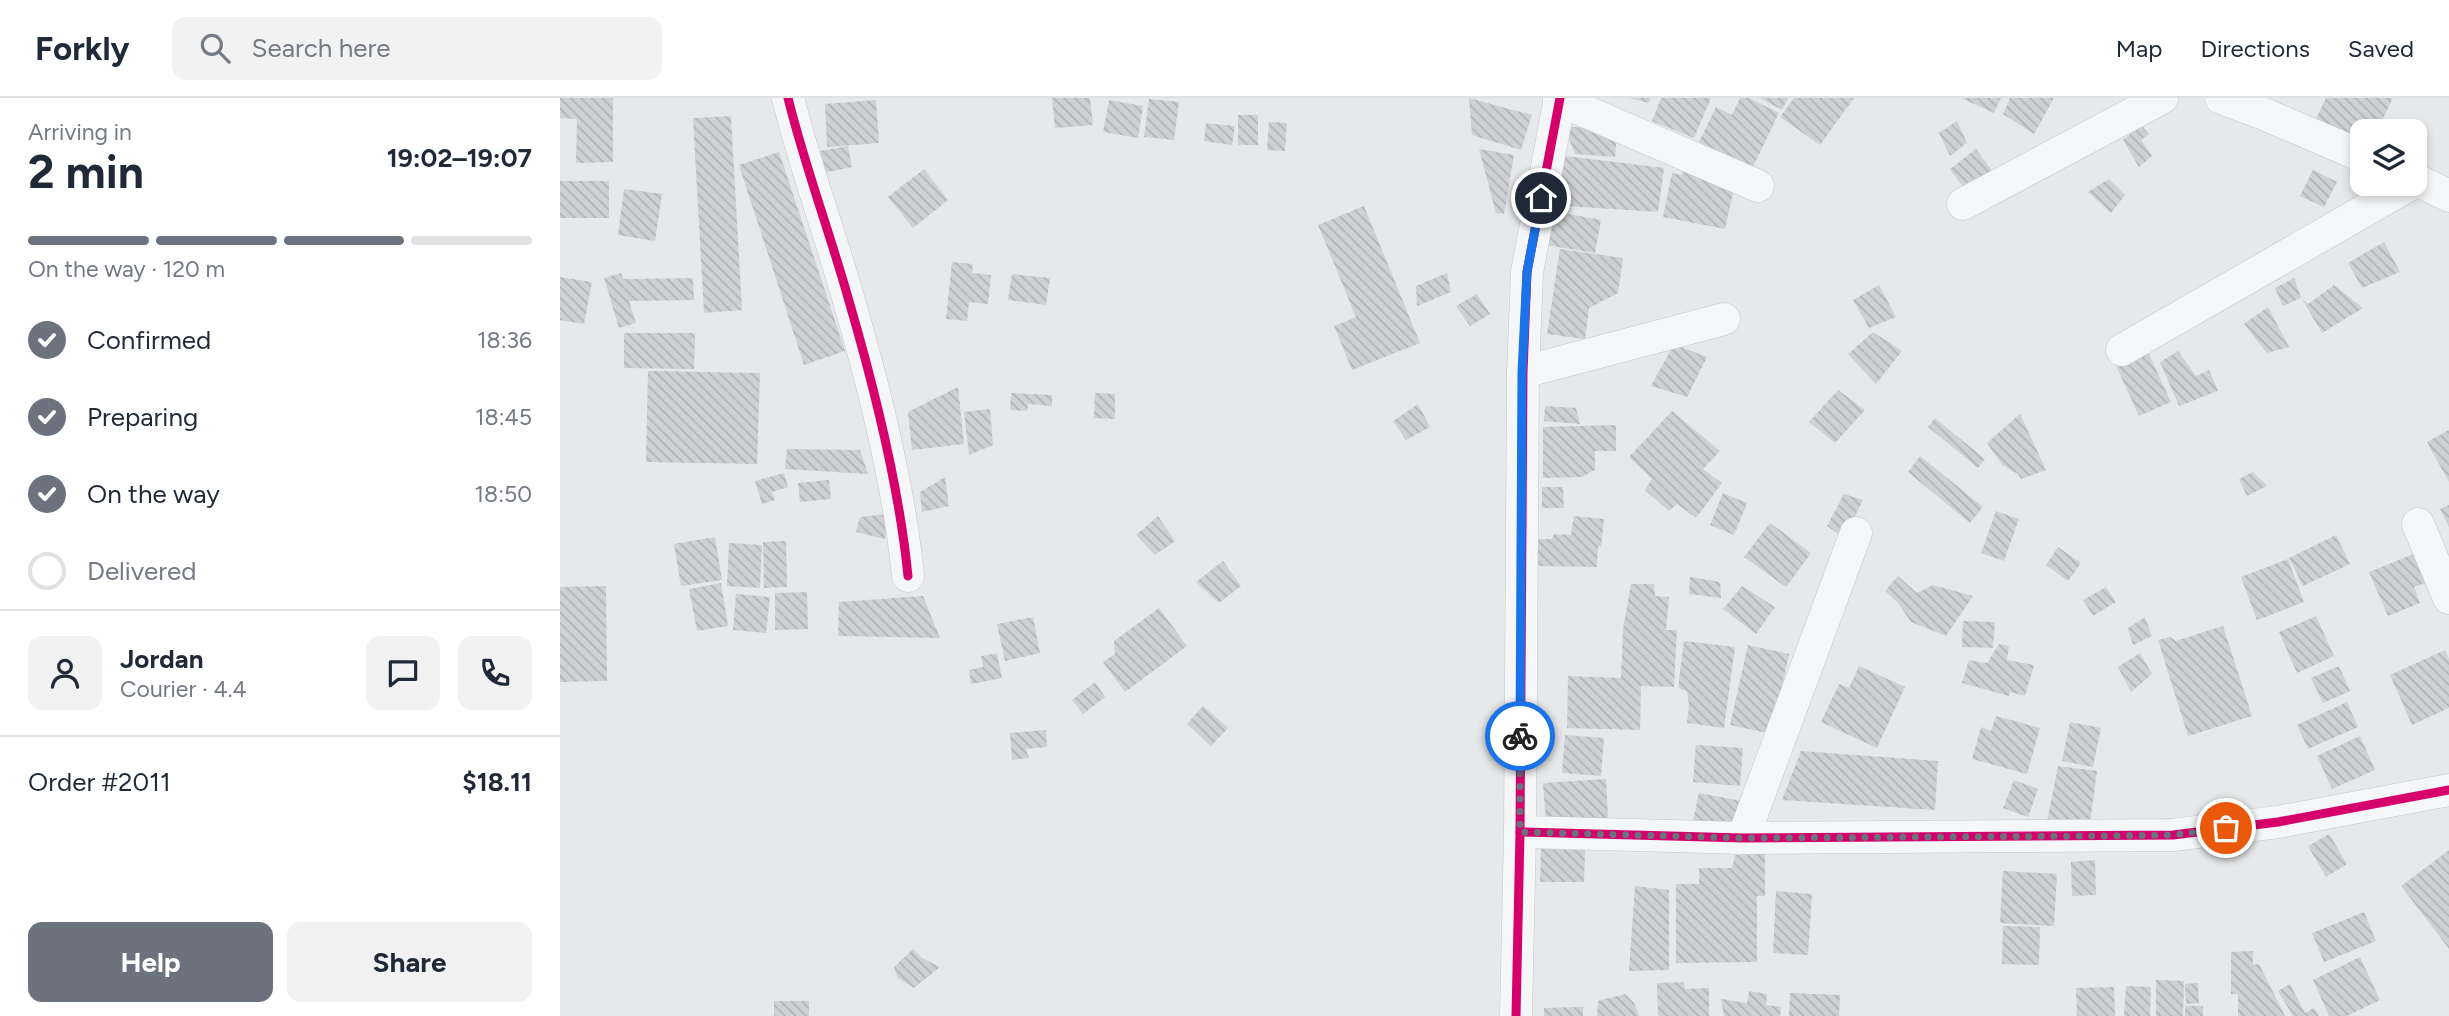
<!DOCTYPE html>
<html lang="en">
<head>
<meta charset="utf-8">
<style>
  :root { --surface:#fff; --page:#f2f2f3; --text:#1f2937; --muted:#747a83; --line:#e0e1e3; --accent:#6c737f }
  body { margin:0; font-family:Figtree,sans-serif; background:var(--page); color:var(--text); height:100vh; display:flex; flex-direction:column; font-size:26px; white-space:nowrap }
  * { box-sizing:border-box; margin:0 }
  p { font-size:23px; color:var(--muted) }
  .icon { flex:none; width:38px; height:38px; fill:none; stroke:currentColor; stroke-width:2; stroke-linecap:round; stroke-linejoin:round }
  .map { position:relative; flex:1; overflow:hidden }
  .details { display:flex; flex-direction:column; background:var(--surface); width:560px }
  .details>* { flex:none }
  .fabs { position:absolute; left:1790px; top:21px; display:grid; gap:14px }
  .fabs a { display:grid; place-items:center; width:77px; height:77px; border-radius:14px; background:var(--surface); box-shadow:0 4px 10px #0003; font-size:35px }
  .pin { position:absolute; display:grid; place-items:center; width:60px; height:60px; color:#fff; margin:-30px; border:4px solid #fff; border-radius:50%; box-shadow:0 2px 7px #0007 }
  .courier { position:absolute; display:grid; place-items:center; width:70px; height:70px; margin:-35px; border:5px solid #1a73e8; border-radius:50%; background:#fff; color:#222; box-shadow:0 2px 9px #0007 }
  .overview em { font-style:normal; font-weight:700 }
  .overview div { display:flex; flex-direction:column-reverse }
  .overview { display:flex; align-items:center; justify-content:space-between; height:119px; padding:0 28px }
  h1 { font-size:46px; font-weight:700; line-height:52px }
  .bar { display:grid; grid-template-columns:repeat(4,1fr); gap:10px 7px; align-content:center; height:84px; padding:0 28px }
  .bar i { height:9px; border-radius:5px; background:var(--line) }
  .bar .current { background:var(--accent) }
  .bar p { grid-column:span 4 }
  .line { display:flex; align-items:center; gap:18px; padding:0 28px; border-top:2px solid var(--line) }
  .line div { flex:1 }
  .round { display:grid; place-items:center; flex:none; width:74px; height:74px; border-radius:14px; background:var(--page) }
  ol { padding:0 28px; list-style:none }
  li { display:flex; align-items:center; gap:21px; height:77px }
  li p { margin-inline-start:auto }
  li .icon { padding:7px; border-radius:50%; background:var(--accent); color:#fff; stroke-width:4 }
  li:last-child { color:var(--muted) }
  li i { width:38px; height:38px; border:4px solid var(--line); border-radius:50% }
  .primary-button { display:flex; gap:14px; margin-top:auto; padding:14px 28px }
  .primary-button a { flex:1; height:80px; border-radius:14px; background:var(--accent); color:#fff; font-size:28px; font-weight:700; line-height:80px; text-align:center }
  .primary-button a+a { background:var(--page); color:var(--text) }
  header { display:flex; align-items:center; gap:42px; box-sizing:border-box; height:98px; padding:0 35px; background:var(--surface); border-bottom:2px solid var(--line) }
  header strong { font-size:33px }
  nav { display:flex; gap:38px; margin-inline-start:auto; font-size:24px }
  .search { width:490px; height:63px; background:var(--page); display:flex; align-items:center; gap:18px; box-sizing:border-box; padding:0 24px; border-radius:14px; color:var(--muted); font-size:26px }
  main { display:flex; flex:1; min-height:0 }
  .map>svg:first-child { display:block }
  .building { fill:url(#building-back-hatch) }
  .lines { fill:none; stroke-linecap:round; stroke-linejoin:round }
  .minor-casing { stroke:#c4c6c8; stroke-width:33 }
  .minor { stroke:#f5f6f7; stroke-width:32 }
  .cycleway-casing { stroke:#f4f6f9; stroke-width:13 }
  .cycleway { stroke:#d6006c; stroke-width:9 }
  .done { stroke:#6c737f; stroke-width:7; stroke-dasharray:0 12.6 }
  .route { stroke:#1a73e8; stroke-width:9 }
</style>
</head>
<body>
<header>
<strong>Forkly</strong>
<div class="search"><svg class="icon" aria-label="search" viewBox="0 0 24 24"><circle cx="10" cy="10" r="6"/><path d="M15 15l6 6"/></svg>Search here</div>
<nav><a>Map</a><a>Directions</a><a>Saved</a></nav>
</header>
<main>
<section class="details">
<div class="overview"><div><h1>2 min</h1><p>Arriving in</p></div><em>19:02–19:07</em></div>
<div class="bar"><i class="current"></i><i class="current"></i><i class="current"></i><i></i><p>On the way · 120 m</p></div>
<ol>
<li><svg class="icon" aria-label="check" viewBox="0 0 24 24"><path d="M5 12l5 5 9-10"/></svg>Confirmed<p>18:36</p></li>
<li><svg class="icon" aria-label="check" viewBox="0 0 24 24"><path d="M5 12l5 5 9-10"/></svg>Preparing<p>18:45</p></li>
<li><svg class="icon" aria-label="check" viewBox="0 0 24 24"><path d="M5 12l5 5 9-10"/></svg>On the way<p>18:50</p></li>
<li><i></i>Delivered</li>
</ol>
<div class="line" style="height:126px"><a class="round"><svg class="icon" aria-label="person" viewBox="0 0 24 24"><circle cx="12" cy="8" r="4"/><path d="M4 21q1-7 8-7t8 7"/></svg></a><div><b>Jordan</b><p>Courier · 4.4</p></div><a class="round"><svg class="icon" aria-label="chat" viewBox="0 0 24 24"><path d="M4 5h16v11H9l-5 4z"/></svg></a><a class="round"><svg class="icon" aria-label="phone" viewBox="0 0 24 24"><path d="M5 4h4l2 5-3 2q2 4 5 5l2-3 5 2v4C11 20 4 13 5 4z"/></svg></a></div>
<div class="line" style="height:91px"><div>Order #2011</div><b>$18.11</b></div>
<div class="primary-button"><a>Help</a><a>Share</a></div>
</section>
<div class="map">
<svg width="1889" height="918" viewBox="0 0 1889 918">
  <defs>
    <pattern id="building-back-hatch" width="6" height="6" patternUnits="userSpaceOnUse" patternTransform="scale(1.75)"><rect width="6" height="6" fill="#ced0d3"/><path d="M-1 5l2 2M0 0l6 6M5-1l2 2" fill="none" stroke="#b1b3b6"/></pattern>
  </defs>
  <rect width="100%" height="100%" fill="#e6e8ea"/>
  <g class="building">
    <path d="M0,0h53v64l-37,1 1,-44 -17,-1z"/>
    <path d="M492,0h38l3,27 -38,3z"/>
    <path d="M909,0l63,17 -11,35 -49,-15z"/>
    <path d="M1070,0h21l-2,5z"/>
    <path d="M1101,0h50l-17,40 -42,-17z"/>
    <path d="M1180,0h9l30,15 -26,54 -54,-25 17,-35 16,8z"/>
    <path d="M1200,0h28l-6,12z"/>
    <path d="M1234,0h60l-34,47 -40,-28z"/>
    <path d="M1401,0h40l-7,15z"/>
    <path d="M1450,0h44l-20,36 -31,-20z"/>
    <path d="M1766,0h67l-14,28 12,5h-29v9l-46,-21z"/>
    <path d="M589,1l30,3 -5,38 -30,-3z"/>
    <path d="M316,2l3,43 -52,4 -2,-43z"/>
    <path d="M549,2l34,6 -5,32 -35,-6z"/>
    <rect x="678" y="17" width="20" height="30"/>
    <path d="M171,18l11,194 -38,3 -11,-195z"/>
    <path d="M1397,23l10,22 -17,13 -11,-23z"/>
    <path d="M709,24l18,1 -2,28 -18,-1z"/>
    <path d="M646,25l29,3 -3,19 -28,-4z"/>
    <path d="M1581,27l8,9 -8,6 11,16 -13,11 -16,-27z"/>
    <path d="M1004,28l53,5 -2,26 -40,-3z"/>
    <path d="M288,48l4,21 -29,6 -3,-22z"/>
    <path d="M919,51l35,6 -10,59 -8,-1z"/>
    <path d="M1416,51l16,22 -27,19 -15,-21z"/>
    <path d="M219,54l66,199 -41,14 -65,-200z"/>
    <path d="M998,57l106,13 -6,44 -106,-7z"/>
    <path d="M1123,69l52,17 -10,45 -62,-12 9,-44 10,2z"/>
    <path d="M364,71l24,31 -35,28 -25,-31z"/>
    <path d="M1753,72l24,12 -13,25 -24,-11z"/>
    <path d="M1549,81l16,16 -14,18 -23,-21z"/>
    <rect x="0" y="83" width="49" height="37"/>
    <path d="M64,91l38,5 -7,47 -37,-6z"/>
    <path d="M804,108l56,137 -68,27 -18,-44 22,-9 -38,-92z"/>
    <path d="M993,113l48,9 -6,33 -49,-8z"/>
    <path d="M1824,144l16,30 -38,16 -14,-25z"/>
    <path d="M1000,151l63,9 -5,35 -29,15 -4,31 -38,-5z"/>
    <path d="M392,164l21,2 -1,9 19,2 -3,29 -19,-2 -2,19 -21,-2z"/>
    <path d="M61,175l2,6 70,-1 1,22 -65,1 7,22 -17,5 -15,-50z"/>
    <path d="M887,175l4,19 -34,14 -1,-20z"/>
    <path d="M452,176l38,4 -4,27 -38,-5z"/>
    <path d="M0,179l32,5 -8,42 -24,-4z"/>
    <path d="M1734,180l7,20 -18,8 -8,-18z"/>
    <path d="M1319,187l17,32 -27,11 -16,-28z"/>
    <path d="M1774,187l29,23 -41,25 -20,-34 6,5z"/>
    <path d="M917,196l13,20 -20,12 -14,-20z"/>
    <path d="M1708,209l21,40 -22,6 -23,-29z"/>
    <path d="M1313,234l29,19 -26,33 -28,-30z"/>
    <path d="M64,235h71l-1,36 -70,-1z"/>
    <path d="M1114,246l33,13 -20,40 -36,-11z"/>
    <path d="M1618,253l18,25 13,-6 9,21 -39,15 -19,-44z"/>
    <path d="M1588,254l23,50 -32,14 -23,-50z"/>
    <path d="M88,273l112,2 -3,91 -111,-2z"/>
    <path d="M398,289l6,57 -52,6 -4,-38z"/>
    <path d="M1278,292l27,20 -30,33 -26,-21z"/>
    <path d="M451,295l41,2v11l-24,-2 -1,7 -17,-1z"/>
    <path d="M535,295l20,1v25l-21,-1z"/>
    <path d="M858,306l12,23 -24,13 -13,-19z"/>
    <path d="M985,308l31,2 4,16 -36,-3z"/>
    <path d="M430,311l3,36 -24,10 -5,-43z"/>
    <path d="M1112,313l48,40 -17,18 19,14 -26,35 -19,-14 -8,7 -24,-21 7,-11 -23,-22z"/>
    <path d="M1460,316l26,56 -25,9 -3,-5 -16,-9 -15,-22z"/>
    <path d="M1375,320l50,41 -7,9 -50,-41z"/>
    <path d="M1056,327v26h-21v19l-13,7 -39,1v-51z"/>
    <path d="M1889,332v52l-22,-40z"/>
    <path d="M227,351l73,1 8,24 -83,-5z"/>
    <path d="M1360,358l63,51 -13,16 -62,-51z"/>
    <path d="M1693,374l14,14 -20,10 -8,-17z"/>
    <path d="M224,375l4,14 -16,5 3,8 -13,4 -7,-23z"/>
    <path d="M385,379l4,29 -27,6 -2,-20z"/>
    <path d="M269,382l2,19 -31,3 -2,-19z"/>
    <path d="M982,389h21l1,21h-22z"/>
    <path d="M1163,395l24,10 -13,32 -24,-10z"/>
    <path d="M1284,396l19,6 -19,38 -17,-12z"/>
    <path d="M1889,407v22l-9,-18z"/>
    <path d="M1436,413l23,8 -15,42 -23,-8z"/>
    <path d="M328,416l-3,25 -29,-7 4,-15z"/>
    <path d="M598,418l17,25 -20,14 -19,-20z"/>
    <path d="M1014,418l30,3 -3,28 -3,-1 -1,21 -60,-1 1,-27h14l2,-5 17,1z"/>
    <path d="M1210,425l41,30 -25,34 -42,-30z"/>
    <path d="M1776,437l14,29 -47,22 -14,-28z"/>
    <path d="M155,439l7,43 -41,6 -7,-42z"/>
    <path d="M226,443l1,46 -23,1 -1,-46z"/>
    <path d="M169,445l33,2 -2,43 -33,-2z"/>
    <path d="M1498,449l23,16 -13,18 -22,-16z"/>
    <path d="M1856,455l12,29 -14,5 6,16 -32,13 -19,-44z"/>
    <path d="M1728,461l16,43 -47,18 -16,-43z"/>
    <path d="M663,463l18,25 -22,17 -23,-21z"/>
    <path d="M1338,478l19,17 16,-8 40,11 -27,40 -35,-14 -13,-19 -13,-12z"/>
    <path d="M1130,479l30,5 1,16 -32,-4z"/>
    <path d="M161,485l7,43 -31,5 -8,-42z"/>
    <path d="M1071,486h23l1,12 14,1 -3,33h11l-3,57 -33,-1 -1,44 -73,-2 1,-52 53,2 2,-49z"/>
    <path d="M46,488l1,95 -47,1v-95z"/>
    <path d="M1182,488l33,21 -19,27 -33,-25z"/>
    <path d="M1546,489l10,15 -23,14 -10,-16z"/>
    <path d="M247,494l1,37 -33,1v-37z"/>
    <path d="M176,496l34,3 -4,36 -33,-3z"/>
    <path d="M363,498l17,42 -102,-2 1,-34z"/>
    <path d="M599,510l28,38 -62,46 -22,-30 12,-8 -1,-13z"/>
    <path d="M1756,518l18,40 -37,17 -18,-41z"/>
    <path d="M473,519l7,36 -35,8 -8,-37z"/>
    <path d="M1585,519l7,19 -19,9 -5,-17z"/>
    <path d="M1403,523l32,1 -2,26 -31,-1z"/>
    <path d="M1663,528l29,90 -64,20 -30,-96 12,-3 6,4z"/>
    <path d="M1124,543l51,6 -11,81 -37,-5 2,-17 -2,-15 -9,-3z"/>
    <path d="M1439,546l10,2 -2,14 27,5 -9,31 -15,-4 -1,4 -47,-13 7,-23 18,3z"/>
    <path d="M1188,547l41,9 -17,80 -42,-9z"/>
    <path d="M1885,552l4,9v49l-37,17 -22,-50z"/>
    <path d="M437,555l5,25 -31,6 -2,-14 14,-3 -2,-11z"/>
    <path d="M1580,555l12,21 -21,18 -13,-25z"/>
    <path d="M1299,568l46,21 -28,61 -56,-26 18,-38 10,4z"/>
    <path d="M1779,568l11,25 -27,12 -12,-25z"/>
    <path d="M535,584l10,15 -22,17 -11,-14z"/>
    <path d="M1787,604l11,25 -50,22 -11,-24z"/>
    <path d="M643,608l25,22 -17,18 -24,-22z"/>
    <path d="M1436,618l44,12 -13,46 -55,-15 9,-32 10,4z"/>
    <path d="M1510,624l31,6 -8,39 -31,-6z"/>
    <path d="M486,632l1,17 -21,2 3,9 -17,2 -2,-27z"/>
    <path d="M1005,637l39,3 -3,38 -39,-3z"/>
    <path d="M1800,638l15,34 -43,19 -15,-33z"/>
    <path d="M1136,647l47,3 -3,38 -47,-4z"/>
    <path d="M1241,653l137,10 -3,49 -153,-10z"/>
    <path d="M1498,668l39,5 -7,53 -44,3z"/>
    <path d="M1046,681l2,39 -62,4 -3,-39z"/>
    <path d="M1454,682l24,9 -10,28 -25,-9z"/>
    <path d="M1139,695l43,8 -6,29 -43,-9z"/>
    <path d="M1769,736l18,30 -21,13 -18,-31z"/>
    <path d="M981,751l44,1 -1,32h-44z"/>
    <path d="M1889,752v99l-48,-63z"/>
    <path d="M1205,756v42h-8v66l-81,1v-79h23v-16h33l3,-13z"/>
    <path d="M1535,762l1,35 -24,1 -1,-34z"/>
    <path d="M1443,773l54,3 -3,52 -54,-3z"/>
    <path d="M1075,788l34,4v80l-40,1z"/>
    <path d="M1216,793l36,3 -4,61 -35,-2z"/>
    <path d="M1804,814l12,29 -52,21 -12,-29z"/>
    <path d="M1443,828l37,1 -1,38 -37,-1z"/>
    <path d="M353,851l9,9 18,9 -26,21 -16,-10 -4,-11z"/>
    <path d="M1693,853v14l6,-1 26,52h-47v-22h-7v-42z"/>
    <path d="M1800,859l20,43 -33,16h-18l-16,-36z"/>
    <path d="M1596,882l28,1 -1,35h-27z"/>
    <path d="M1124,884l1,7 24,-1v28h-51l-1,-33z"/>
    <path d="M1638,885l1,20 -13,1 -1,-20z"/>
    <path d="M1730,886l15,29 9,-5 5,8h-26l-15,-25z"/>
    <path d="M1566,888l25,1 -1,29h-26z"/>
    <path d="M1554,889l1,29h-38l-1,-28z"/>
    <path d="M1189,893l18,3 -1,11 15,2 -1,9h-56l-3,-17 26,4z"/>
    <path d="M1230,895l50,2 -1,21h-50z"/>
    <path d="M1065,896l9,9 5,13h-42l1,-15z"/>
    <rect x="214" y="903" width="35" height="15"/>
    <rect x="1625" y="908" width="18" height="10"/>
    <path d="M1023,909v9h-39v-8z"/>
  </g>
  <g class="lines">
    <g class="minor-casing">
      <g id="minor">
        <path d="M228,0c17,69 42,135 61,203 26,89 50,184 59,275"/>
        <path d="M1661,0l43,16 98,42"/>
        <path d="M999,2l199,86"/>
        <path d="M1855,81l34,17"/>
        <path d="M1403,106l199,-106"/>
        <path d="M1562,252l289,-166"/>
        <path d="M963,274l201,-53"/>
        <path d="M1858,426l31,74"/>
        <path d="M960,734l223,6 430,-3 105,-13 171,-32"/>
        <path d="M1183,740l113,-305"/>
        <path d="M956,918l4,-184 3,-460 4,-100 33,-174"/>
      </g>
    </g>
    <use href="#minor" class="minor"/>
    <g class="cycleway-casing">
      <g id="cycleway">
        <path d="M228,0c17,69 42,135 61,203 26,89 50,184 59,275"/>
        <path d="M960,734l223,6 430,-3 105,-13 171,-32"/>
        <path d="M956,918l4,-184 3,-460 4,-100 33,-174"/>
      </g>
    </g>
    <use href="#cycleway" class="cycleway"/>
  </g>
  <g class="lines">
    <path class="done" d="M960,638v96l223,6 356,-2 74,-1 53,-7"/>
    <path class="route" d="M960,638l2,-364 5,-100 14,-74"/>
  </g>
</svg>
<div class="fabs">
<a><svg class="icon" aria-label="layers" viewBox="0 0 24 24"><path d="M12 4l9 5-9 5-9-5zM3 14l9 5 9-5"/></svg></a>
</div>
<div class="pin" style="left:1666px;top:730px;background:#ea580c"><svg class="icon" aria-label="bag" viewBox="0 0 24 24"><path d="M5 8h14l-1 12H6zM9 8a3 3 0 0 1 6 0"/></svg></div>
<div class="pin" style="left:981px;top:100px;background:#1f2937"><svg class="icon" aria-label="home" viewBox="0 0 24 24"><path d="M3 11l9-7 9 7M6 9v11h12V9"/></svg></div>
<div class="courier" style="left:960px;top:638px"><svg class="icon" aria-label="bike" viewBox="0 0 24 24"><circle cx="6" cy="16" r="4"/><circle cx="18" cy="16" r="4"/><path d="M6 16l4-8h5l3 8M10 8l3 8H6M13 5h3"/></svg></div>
</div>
</main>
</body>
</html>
